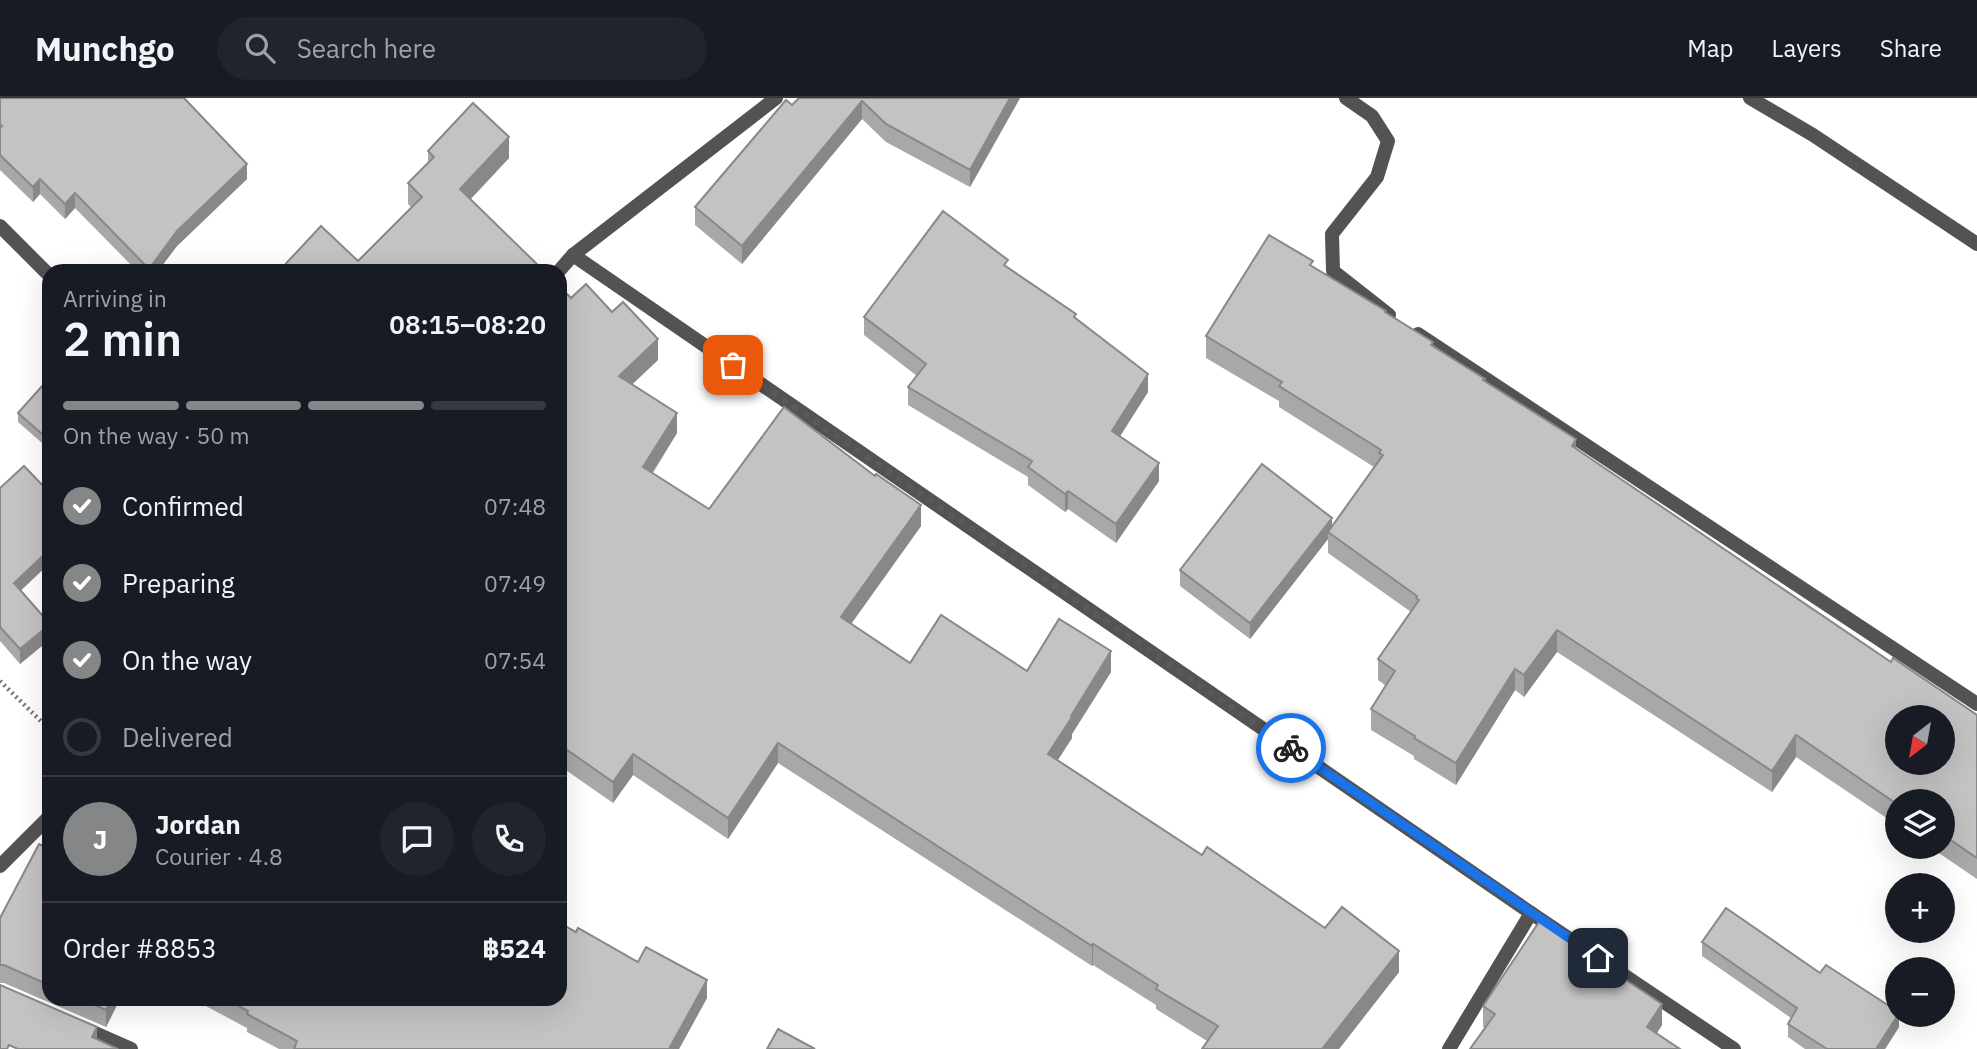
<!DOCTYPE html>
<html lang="en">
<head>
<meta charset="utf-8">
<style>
  :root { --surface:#171b24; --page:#20242c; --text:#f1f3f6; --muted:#9ea1a6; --line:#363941; --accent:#858687 }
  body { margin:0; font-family:"IBM Plex Sans",sans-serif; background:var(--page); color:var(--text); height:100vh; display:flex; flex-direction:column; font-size:26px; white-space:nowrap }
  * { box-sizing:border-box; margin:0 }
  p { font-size:23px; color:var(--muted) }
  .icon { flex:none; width:38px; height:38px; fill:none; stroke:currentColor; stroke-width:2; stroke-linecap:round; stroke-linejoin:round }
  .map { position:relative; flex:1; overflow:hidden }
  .sheet { position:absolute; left:42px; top:166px; width:525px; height:742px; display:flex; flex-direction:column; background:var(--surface); border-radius:21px; box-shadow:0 7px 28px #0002 }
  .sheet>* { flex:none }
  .needle { width:46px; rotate:211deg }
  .tools { position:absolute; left:1885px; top:607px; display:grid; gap:14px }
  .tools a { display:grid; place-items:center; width:70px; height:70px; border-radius:50%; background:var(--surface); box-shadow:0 7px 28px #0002; font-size:35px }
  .pin { position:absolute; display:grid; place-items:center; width:60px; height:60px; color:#fff; margin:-30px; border-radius:14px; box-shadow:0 4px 10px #0006 }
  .courier { position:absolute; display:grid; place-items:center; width:70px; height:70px; margin:-35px; border:5px solid #1a73e8; border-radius:50%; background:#fff; color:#222; box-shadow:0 2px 9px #0007 }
  .headline em { font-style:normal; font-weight:600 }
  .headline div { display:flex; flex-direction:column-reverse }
  .headline { display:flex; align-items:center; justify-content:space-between; height:119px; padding:0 21px }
  h1 { font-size:46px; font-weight:600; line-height:52px }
  .bar { display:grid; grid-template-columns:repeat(4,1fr); gap:10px 7px; align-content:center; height:84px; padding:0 21px }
  .bar i { height:9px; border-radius:5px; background:var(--line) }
  .bar .active { background:var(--accent) }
  .bar p { grid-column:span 4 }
  .line { display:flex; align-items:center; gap:18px; padding:0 21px; border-top:2px solid var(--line) }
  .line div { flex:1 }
  .round { display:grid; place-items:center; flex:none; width:74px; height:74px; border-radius:37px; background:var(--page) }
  ol { padding:0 21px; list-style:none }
  li { display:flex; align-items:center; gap:21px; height:77px }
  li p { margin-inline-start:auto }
  li .icon { padding:7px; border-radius:50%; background:var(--accent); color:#fff; stroke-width:4 }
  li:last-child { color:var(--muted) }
  li i { width:38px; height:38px; border:4px solid var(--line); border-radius:50% }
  header { display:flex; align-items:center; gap:42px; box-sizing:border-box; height:98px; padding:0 35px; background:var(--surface); border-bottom:2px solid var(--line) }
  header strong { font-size:33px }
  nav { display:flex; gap:38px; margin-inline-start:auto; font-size:24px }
  .search { width:490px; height:63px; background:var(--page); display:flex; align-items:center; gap:18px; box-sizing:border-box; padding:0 24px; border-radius:38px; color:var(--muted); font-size:26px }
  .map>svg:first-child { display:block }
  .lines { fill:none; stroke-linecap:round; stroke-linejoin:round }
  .path { stroke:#757575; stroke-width:4.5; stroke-dasharray:2 3.5; stroke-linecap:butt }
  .street { stroke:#535353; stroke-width:14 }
  .wall { fill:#a8a8a8 }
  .shaded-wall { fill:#888 }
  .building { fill:#c3c3c3; stroke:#888; stroke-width:2; fill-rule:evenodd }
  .done { stroke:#595959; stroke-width:7; stroke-dasharray:0 12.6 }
  .route { stroke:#1a73e8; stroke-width:9 }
</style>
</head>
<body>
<header>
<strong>Munchgo</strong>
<div class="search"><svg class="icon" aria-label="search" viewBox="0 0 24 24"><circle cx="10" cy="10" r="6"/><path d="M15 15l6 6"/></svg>Search here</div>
<nav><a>Map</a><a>Layers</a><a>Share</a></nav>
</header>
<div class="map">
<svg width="1977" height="951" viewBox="0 0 1977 951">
  <rect width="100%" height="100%" fill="#fff"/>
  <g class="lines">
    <path class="path" d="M0,583l49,48"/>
    <g class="street">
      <path d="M1346,0l26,18 16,25 -11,36 -45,57 1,37 56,44"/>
      <path d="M1750,0l63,37 164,109"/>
      <path d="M0,128l49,49"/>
      <path d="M573,157l958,658 203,136"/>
      <path d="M559,173l14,-16 203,-157"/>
      <path d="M1418,236l559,370"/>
      <path d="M0,768l49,-49"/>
      <path d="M81,929l50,22"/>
      <path d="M1449,951l82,-136"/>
    </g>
  </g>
  <g class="wall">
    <path d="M0,0h186v2l61,79 -70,67 -19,25h-21l-62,-63 -10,11 -25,-25 -7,8 -33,-32z"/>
    <path d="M799,0h221l-50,89 -84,-45 -24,-23 -120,145 -47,-39v-18z"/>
    <path d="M428,53l81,7 -38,41 -113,62 53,-54 -3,-3v-21l20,-19z"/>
    <path d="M1313,169l73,45 99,69 91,68 315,213 86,53v164l-47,-32h12v-45h-45v23l-101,-68 -24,35 -215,-140 -33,45 -9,-7 -59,95 -42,-26v-3l-43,-26v-21l15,-23 -8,-6v-21l33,-47 -83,-59v-14l-78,100 -70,-53v-16l152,-44 42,-59 -95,-60v-6l-73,-43v-22z"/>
    <path d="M1008,170l68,50 72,74 -28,44 39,45 -43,62 -48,-34 -3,3 -37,-27v-8l-120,-72v-18l9,-11 -53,-41v-18z"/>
    <path d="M560,189l11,11 87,62 -26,24 45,49 -24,40 56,36 212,17 -70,98 59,39 117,8 84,1 -39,62v4l-14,22 144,95 197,117 -60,77h-137l5,-8 -51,-32v-4l-63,-40 -1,1 -314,-203 -50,76 -95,-64 -20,28 -53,-37z"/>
    <path d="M49,291v60l-31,-27v-9z"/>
    <path d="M0,390l21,103 28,32v17l-29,24 -20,-23z"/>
    <path d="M49,751v150h71l-14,28 -102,-44h-4v-65z"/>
    <path d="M576,834l62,30 69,36 -28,51h-400l-32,-17v-4l-43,-23v-6h356z"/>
    <path d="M1702,844l118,31 79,42v12l-14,22h-80l-17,-12v-13l3,-6 -89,-62z"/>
    <path d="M1483,908l179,19 -5,8 -172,-5 -2,-1z"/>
  </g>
  <g class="shaded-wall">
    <path d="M1010,0h10l-50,89v-17z"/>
    <path d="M862,3v18l-120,145v-18z"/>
    <path d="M509,39v21l-49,52v-21z"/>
    <path d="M247,66v15l-70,67 -19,25h-9v-2l28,-38z"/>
    <path d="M40,81v15l-7,8v-15z"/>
    <path d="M75,95v15l-10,11v-15z"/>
    <path d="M658,241v21l-39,37v-21z"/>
    <path d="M1148,276v18l-36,57v-18z"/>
    <path d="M677,315v20l-34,54v-20z"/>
    <path d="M1576,341v21l-4,-14z"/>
    <path d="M1159,365v18l-43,62v-19z"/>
    <path d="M1068,393v18l-3,3v-18z"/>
    <path d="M921,407v21l-80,112v-21z"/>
    <path d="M1332,420v16l-4,-2v7l-78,100v-16z"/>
    <path d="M49,452v14l-35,33v-14z"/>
    <path d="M49,527v15l-29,24v-15z"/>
    <path d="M1557,532v22l-33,45v-22z"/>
    <path d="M1111,553v21l-39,62v4l-24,37v-21z"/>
    <path d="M1515,571v21l-59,95v-22z"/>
    <path d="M1796,637v22l-24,35v-21z"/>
    <path d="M778,645v20l-50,76v-21z"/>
    <path d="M633,656v21l-20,28v-21z"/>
    <path d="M1093,846v21l-1,1v-20z"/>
    <path d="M1399,853v21l-60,77h-17z"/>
    <path d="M707,882v18l-28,51h-10z"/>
    <path d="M111,901h9l-14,28v-17z"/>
    <path d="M1662,906v21l-15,23v-21z"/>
    <path d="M1898,917h1v12l-14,22h-9z"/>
    <path d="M97,929v18l-5,-8z"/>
  </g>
  <g class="building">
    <path d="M0,0h184l63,66 -70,67 -28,38 -74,-76 -10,11 -25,-25 -7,8 -33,-32v-27l2,-2 -2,-2z"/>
    <path d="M799,0h211l-40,72 -84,-46 -24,-23 -120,145 -47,-39 91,-107 6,5z"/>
    <path d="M473,5l36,34 -49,52 84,82h-265l42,-45 37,35 64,-64 -14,-14 26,-26 -6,-6z"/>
    <path d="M943,113l65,49 -4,5 72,49 -2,3 74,57 -36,57 47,32 -43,61 -48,-33 -3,3 -37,-27 4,-6 -124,-74 18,-23 -62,-47z"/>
    <path d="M1269,137l44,26 -3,4 76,46 -1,1 48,30 -2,3 54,34 -2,1 93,59 -4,7 319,216 2,-4 84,57v143l-35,-24v-32h-45v2l-101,-69 -24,36 -215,-141 -33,45 -9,-6 -59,94 -42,-25 1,-2 -44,-27 24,-38 -17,-12 41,-59 -3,-2 1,-2 -89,-64 55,-77 -4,-2 2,-3 -102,-64 3,-4 -76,-46zM1897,620h45v45h-45z"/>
    <path d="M586,186l26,28 11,-10 35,37 -39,37 58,37 -34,54 66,42 75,-102 91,69 1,-2 45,31 -80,112 69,46 31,-48 86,56 32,-52 52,32 -40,65 1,1 -24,37 154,101 5,-8 118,81 17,-21 57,44 -77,98h-120l16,-23 -62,-37 2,-4 -65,-41 -1,2 -314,-203 -50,75 -95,-64 -20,28 -53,-37v-59l1,-1 -1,-1v-397l11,11z"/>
    <path d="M44,286l5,5v51l-31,-27z"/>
    <path d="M1262,366l70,54 -82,105 -70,-53z"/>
    <path d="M24,368l25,26v58l-35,33 35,40v2l-29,24 -20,-22v-139z"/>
    <path d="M39,746l10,5v136l-45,-20h-4v-47z"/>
    <path d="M1726,810l94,65 6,-8 71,46v4h1l-22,34h-49l-39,-25 9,-16 -95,-66z"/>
    <path d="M1539,824l123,82 -15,23 33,22h-210l25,-35 -12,-8z"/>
    <path d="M560,825l16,9 2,-4 60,34 8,-15 61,33 -38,69h-375l3,-8 -50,-27 1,-3 -22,-12h334z"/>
    <path d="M0,887l97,42 -5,10 26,12h-100l-9,-4 -2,4h-7z"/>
    <path d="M82,901h29l-5,11z"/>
    <path d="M778,931l37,20h-48z"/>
  </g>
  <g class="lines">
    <path class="done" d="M733,267l558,383"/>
    <path class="route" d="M1291,650l307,210"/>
  </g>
</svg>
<div class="tools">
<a><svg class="needle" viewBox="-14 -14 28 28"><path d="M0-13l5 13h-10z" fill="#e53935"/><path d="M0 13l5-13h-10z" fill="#9ea1a6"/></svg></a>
<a><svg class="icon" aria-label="layers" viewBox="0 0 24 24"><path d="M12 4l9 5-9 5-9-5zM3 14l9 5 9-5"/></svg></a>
<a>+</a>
<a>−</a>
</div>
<div class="pin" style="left:733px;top:267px;background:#ea580c"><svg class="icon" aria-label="bag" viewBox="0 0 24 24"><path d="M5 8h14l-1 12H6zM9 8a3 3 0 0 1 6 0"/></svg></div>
<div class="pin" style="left:1598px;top:860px;background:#1f2937"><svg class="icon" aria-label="home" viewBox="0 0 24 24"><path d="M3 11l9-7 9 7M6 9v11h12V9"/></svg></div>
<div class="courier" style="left:1291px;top:650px"><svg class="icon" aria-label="bike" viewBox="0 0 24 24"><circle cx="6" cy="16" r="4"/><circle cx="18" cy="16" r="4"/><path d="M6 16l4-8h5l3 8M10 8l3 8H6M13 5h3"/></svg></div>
<section class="sheet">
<div class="headline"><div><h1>2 min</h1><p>Arriving in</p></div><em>08:15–08:20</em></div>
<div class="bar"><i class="active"></i><i class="active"></i><i class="active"></i><i></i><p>On the way · 50 m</p></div>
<ol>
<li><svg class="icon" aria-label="check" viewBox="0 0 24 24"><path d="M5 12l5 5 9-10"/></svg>Confirmed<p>07:48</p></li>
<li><svg class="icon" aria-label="check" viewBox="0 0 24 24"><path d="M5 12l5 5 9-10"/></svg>Preparing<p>07:49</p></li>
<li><svg class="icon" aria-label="check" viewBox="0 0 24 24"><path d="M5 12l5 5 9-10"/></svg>On the way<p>07:54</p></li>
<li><i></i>Delivered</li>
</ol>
<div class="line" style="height:126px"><b class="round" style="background:var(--accent);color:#fff">J</b><div><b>Jordan</b><p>Courier · 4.8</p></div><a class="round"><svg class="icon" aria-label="chat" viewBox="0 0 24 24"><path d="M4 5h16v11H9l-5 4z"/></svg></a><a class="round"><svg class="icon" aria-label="phone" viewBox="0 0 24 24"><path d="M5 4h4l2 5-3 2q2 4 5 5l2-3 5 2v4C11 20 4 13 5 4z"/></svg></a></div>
<div class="line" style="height:91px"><div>Order #8853</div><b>฿524</b></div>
</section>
</div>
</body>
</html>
